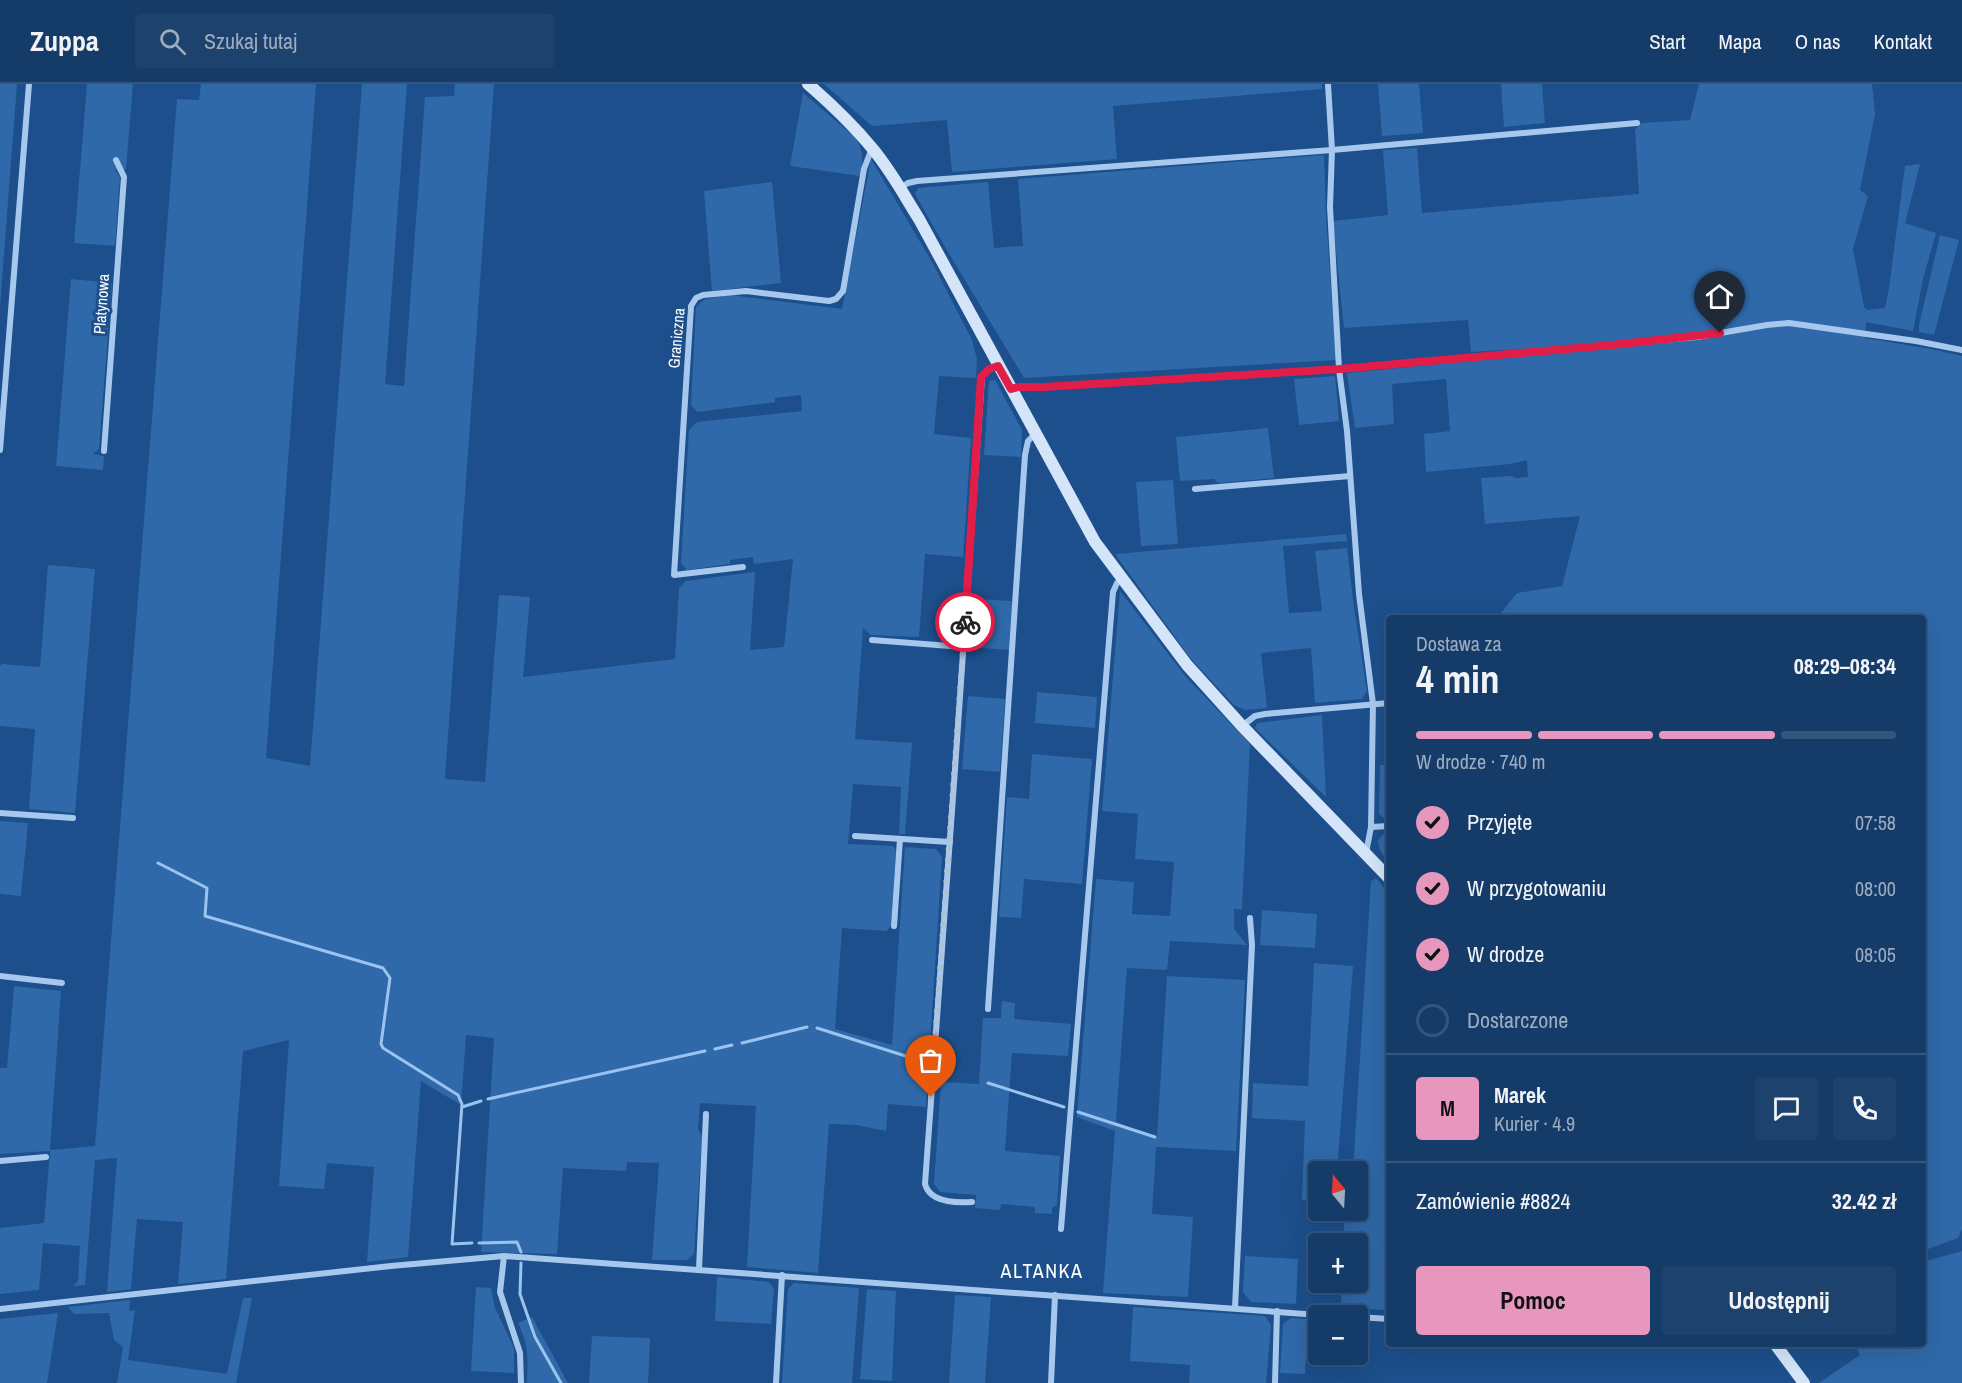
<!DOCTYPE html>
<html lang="pl">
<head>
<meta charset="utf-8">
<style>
  :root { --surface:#153b68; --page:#1e426e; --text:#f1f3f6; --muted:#9dadc0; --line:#34557c; --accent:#e797bd }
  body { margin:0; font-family:"Archivo Narrow",sans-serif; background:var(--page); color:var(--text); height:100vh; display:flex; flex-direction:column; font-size:22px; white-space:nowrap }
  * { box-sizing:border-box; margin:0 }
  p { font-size:20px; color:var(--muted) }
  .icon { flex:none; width:33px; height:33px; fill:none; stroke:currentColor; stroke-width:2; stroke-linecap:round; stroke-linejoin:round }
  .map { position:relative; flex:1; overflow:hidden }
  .details { position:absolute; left:1386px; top:531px; width:540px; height:732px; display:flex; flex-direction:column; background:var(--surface); border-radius:6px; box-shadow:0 6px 24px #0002,0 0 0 2px var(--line) }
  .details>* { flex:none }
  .needle { width:39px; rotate:342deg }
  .controls { position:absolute; left:1308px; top:1077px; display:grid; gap:12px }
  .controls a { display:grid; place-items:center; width:60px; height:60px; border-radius:6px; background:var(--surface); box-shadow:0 6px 24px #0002,0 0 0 2px var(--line); font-size:30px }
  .pin { position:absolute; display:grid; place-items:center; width:51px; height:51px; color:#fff; margin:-62px -26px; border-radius:50% 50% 50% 0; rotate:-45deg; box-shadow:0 0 6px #0007 }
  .pin .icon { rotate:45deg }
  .courier { position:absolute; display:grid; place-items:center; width:60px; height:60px; margin:-30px; border:4px solid #e11d48; border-radius:50%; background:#fff; color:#222; box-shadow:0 2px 8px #0007 }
  .head em { font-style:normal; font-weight:700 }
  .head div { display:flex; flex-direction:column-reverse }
  .head { display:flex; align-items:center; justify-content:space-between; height:102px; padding:0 30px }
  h1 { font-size:39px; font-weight:700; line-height:45px }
  .bar { display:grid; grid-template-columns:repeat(4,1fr); gap:9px 6px; align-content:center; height:72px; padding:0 30px }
  .bar i { height:8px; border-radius:4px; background:var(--line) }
  .bar .on { background:var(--accent) }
  .bar p { grid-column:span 4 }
  .line { display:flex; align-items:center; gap:15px; padding:0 30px; border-top:2px solid var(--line) }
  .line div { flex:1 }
  .round { display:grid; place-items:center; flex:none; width:63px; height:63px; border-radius:6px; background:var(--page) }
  ol { padding:0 30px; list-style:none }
  li { display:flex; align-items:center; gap:18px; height:66px }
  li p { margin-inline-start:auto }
  li .icon { padding:6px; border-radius:50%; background:var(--accent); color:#111; stroke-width:4 }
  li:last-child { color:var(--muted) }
  li i { width:33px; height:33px; border:3px solid var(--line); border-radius:50% }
  .button { display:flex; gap:12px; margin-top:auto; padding:12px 30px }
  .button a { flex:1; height:69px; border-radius:6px; background:var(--accent); color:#111; font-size:24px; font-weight:700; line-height:69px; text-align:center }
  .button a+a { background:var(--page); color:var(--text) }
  header { display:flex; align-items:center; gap:36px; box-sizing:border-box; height:84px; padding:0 30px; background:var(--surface); border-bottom:2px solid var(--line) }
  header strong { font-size:28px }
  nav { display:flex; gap:33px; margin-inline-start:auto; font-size:21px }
  .search { width:420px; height:54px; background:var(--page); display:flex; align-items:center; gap:15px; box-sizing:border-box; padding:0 21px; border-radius:6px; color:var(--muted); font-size:22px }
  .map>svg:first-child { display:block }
  .green { fill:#2f69a9 }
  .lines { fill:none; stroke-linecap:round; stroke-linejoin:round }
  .stream { stroke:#9bc3ef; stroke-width:3 }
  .street { stroke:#a7c8ed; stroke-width:6 }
  .secondary { stroke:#d4e5f9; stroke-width:12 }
  .done { stroke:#b0c1d6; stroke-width:6; stroke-dasharray:0 10.8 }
  .route { stroke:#e11d48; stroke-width:8 }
  .labels { text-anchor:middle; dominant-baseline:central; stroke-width:6; stroke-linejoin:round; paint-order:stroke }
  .street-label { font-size:16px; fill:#fff; stroke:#1c4f8b }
  .quarter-label { font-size:20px; letter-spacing:1.5px; fill:#fff; stroke:#1c4f8b }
</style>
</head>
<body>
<header>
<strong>Zuppa</strong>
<div class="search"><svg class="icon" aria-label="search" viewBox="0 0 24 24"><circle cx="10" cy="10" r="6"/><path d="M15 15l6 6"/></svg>Szukaj tutaj</div>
<nav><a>Start</a><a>Mapa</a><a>O nas</a><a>Kontakt</a></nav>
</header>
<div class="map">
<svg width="1962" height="1299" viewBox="0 0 1962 1299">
  <rect width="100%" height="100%" fill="#1c4f8b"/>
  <g class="green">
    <path d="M0,0h17l-17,223z"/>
    <path d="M87,0h46l-7,85 -11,1 5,7 -5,69 -41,-3z"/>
    <path d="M201,0h115l-50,674 44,8 52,-682h45l-22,300 19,2 21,-289 29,-1 1,-12h39l-49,695 40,3 14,-187 31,2 -7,80 152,-18 4,-71 7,-7 69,-9 -5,78 34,-3 9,-88 -39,5 -1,-7 -23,3v4l-43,6 -6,-7 8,-133 8,-8 105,-11 -1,-16 -26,3v4l-78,10 -6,-7 5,-98 9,-8 26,-4 111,14 29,-150 61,103 40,78 5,19 -1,19 -37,-2 -5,58 37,4 -8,119 -38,-3 -6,83 -48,-2 -8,-7 -8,111 57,4 -7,91h-6l2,-47 -48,-3 -5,60 45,2 3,5 -5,75 -5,5 -44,-3 -7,101 57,16 13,-198 31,2 6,8 -16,250 -38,-3 -2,27 -29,-6 -28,-1 -11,149 -71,-6 9,-161 -56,-3 -2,26 4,8 -8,117 -7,6h-35l7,-97 -32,-1 -1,9 -63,-3 -6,86 -76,-2 13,-214 -28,-3 -5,70 -40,-24 -13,176 -41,5 7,-95 -47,-4 -3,26 -45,-3 10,-146 -46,11 -17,228 -48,5 5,-62 -46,-3 -6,70 -24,3 10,-134 -22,2 -10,125 -12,1 5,-5 2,-35 -37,-3 -4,47 -39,4v-66l44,-5 6,-72 -50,3v-86h7l7,-82 47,5 -11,159 45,-4 82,-1047 22,1z"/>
    <path d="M824,0h498v5l-209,17 4,53 -165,13 -5,-52 -75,6z"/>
    <path d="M1378,0h41l4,49 -41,3z"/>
    <path d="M1501,0h41l3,39 -41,4z"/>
    <path d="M1699,0h173l3,30 -15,76 8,6 -15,53 11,58 3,3 18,-2 4,-20 16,-122 15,-2 -15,59 31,10 -13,46 -10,52 -47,-9 -1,16 66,11 31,7v873l-4,9 -35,13v-633h-426l20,-25 45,-7 18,-70 -95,8 -4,-46 30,-2 5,2 12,-1 -1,-17 -17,4 -84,8 -2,-38 26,-3 -4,-52 -54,5 2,40 -39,4 -8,-55 281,-27 1,-3 -158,9 -3,-32 -124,8 -11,-107 55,-6 -5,-65 34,-2 5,65 217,-19 -4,-64 6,-7 49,-3z"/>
    <path d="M803,9l52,44c9,13 8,25 5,39l-70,-10z"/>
    <path d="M1324,71l2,61 10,144 -312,18 -76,-126 -33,-58 3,-6 70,-6 6,66 29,-2 -5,-67z"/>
    <path d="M772,98l9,101 -69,8 -8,-100z"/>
    <path d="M1940,151l19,5 -25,95 -15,-3v-7z"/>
    <path d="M71,195l41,4 -13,166 -6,5 11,2 -1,14 -47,-4z"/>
    <path d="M1335,292l4,45 -40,4 -5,-46z"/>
    <path d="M995,296l27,50 -1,27 -37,-2 5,-74z"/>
    <path d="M1268,344l6,50 -56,5 -4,-4 -34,2 -4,-44z"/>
    <path d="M1173,396l5,64 -37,2 -5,-64z"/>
    <path d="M1346,450l1,7 -64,5 6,67 33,-2 -7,-60 32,-3 7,60 13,83 -5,8 -47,4 -4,-55 -50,5 6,55 -22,2 -11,-5 -43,-46 -76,-105z"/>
    <path d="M48,481l47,4 -20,244 -46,-4 6,-80 -35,-3v-60l2,-2 38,3z"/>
    <path d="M1120,507l66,86 64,67 -8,165h-8v20l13,16 -77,-4 -3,29 -40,-2 -11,154 41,15 10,-161 78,4 -9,171 -80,-4 -4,67 41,3 -5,80 -85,-4 12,-162 -38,-14 19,-238 38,3 -2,32 38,2 4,-54 -39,-3 3,-45 -36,-3z"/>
    <path d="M974,515l38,2 -3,49 -38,-3z"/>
    <path d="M1037,608l60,5 -2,31 -60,-5z"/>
    <path d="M968,612l37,3 -5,73 -38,-3z"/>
    <path d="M1322,631l4,82 -71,-69 2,-5z"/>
    <path d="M1032,670l60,5 -10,125 -58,-5 -3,39 -22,-1 8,-120 22,2z"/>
    <path d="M1380,681h9v55h-3l-7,-6z"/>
    <path d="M0,737l28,2 -7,73 -21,-2z"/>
    <path d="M1385,749h4v29c-6,-6 -11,-13 -11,-22z"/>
    <path d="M1376,794l13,16v322l-5,94 -43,-3 1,-24 16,-1v-38l-14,-1v-24h6v-8l8,-1v-38l-5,-1 18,-290z"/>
    <path d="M1262,826l55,4 -2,34 -55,-3z"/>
    <path d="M1314,879l39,3 -16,205 -19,1v29l-16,-1 3,-79 -53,-3 1,-35 55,3z"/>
    <path d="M1002,917l13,2 -1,16 57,5 -3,32 -56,-3 -7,98 55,5 -3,49 -5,3v6l-17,-1v-6l-34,-3 -1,6 -25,-2 1,-13 -36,-3 -6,-8 7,-102 38,2 4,-66h18z"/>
    <path d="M1962,1167v132h-143l41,-28 -5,-11h68v-82z"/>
    <path d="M1245,1172l53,3 -2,45 -45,-2 -8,-10z"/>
    <path d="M717,1193l52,5 5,7 -3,35 -56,-3z"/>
    <path d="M794,1199l65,5 -7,95h-70l6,-94z"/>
    <path d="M476,1203l15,1 4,20 19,40v25l-43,-2z"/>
    <path d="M867,1205l29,2 -4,90 -32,-2z"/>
    <path d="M955,1211l36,2 -6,86h-36z"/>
    <path d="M243,1214h9l-16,85h-119l6,-36 -9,-7 -5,-27 -35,1 -6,-7 62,-7 -1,11 6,-1 -7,50 99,14z"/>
    <path d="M1133,1223l132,9 6,9 -5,58h-77l1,-18 -60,-4z"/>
    <path d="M58,1229l-11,70h-47v-64z"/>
    <path d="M532,1233l36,66h-41c1,-26 2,-36 -9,-60z"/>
    <path d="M1291,1234l17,1 -3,55 -25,-1 3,-49z"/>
    <path d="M592,1252l58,2 -2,45h-59z"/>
  </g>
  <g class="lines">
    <g class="stream">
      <path d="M158,779l49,25 -2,28 178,52 7,10 -9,66 2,4 75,47 4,9 -10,140 20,-1"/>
      <path d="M817,944l98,31"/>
      <path d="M742,959l65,-16"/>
      <path d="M715,965l17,-4"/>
      <path d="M988,999l76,24"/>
      <path d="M488,1015l217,-48"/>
      <path d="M462,1023l19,-6"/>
      <path d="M1078,1028l77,25"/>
      <path d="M479,1159l38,-1 4,10"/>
      <path d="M521,1179l-1,31 15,43 26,46"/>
    </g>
    <g class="street">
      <path d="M1328,0l4,66 -2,57 9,162 8,62 12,163 14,110 -2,123 -5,26"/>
      <path d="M900,104l8,-5 9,-2 415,-31 305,-27"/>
      <path d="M1011,305l7,-2h26l295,-18 358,-32 70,-12 22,-2 127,18 46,9"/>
      <path d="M0,366l29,-366"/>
      <path d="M104,367l20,-274 -8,-17"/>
      <path d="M1195,405l155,-13"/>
      <path d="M743,483l-69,8 17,-269 5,-8 7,-3 43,-4 83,10 7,-2 7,-8 21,-122 8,-21"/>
      <path d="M872,556l91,7"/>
      <path d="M1242,642l13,-10 10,-2 124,-11"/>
      <path d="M0,729l73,5"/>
      <path d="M1371,743l18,-1"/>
      <path d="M855,752l95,6"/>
      <path d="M894,842l6,-87"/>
      <path d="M0,892l62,7"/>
      <path d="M988,925l37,-554 3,-14 7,-7"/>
      <path d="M0,1077l46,-4"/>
      <path d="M972,1118c-15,1 -42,1 -47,-18l30,-415 27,-392 7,-8 9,-3"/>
      <path d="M1061,1145l52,-637 4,-9 5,-4"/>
      <path d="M504,1172l-4,36 20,61 1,30"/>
      <path d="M699,1185l7,-155"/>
      <path d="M1235,1224l17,-363 -2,-27"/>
      <path d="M0,1225l391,-43 113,-10 829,60"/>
      <path d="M1358,1233l31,2"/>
      <path d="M1739,1260l15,2 10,-2"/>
      <path d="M776,1299l6,-108"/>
      <path d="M1051,1299l4,-88"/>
      <path d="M1275,1299l2,-72"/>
    </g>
    <g class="secondary">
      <path d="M808,0c23,20 45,41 64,64 18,21 32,47 47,71l176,323 92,123 55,61 147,152"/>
      <path d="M1775,1260l29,39"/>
    </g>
  </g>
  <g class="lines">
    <path class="done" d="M931,1013l34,-475"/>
    <path class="route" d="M965,538l16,-245 8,-8 9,-3 13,23 7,-2h26l296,-18 272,-24 108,-12"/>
  </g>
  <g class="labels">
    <g class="street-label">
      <text transform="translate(101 220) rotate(-86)">Platynowa</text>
      <text transform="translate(676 254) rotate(-85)">Graniczna</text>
    </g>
    <g class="quarter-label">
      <text x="1042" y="1186">ALTANKA</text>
    </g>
  </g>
</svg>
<div class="controls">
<a><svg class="needle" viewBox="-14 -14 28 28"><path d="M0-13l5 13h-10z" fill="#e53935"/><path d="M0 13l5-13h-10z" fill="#9dadc0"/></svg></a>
<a>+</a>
<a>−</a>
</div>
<div class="pin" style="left:931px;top:1013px;background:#ea580c"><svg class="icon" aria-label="bag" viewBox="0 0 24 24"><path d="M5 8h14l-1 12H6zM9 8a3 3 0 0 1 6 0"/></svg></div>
<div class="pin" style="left:1720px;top:249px;background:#1f2937"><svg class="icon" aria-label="home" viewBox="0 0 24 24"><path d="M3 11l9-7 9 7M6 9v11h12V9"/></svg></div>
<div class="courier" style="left:965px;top:538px"><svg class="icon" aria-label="bike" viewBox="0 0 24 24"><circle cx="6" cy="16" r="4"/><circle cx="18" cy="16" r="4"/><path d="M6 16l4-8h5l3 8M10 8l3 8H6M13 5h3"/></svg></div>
<section class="details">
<div class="head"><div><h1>4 min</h1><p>Dostawa za</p></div><em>08:29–08:34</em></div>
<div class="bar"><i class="on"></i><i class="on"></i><i class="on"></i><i></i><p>W drodze · 740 m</p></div>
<ol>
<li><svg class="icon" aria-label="check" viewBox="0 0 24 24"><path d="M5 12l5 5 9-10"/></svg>Przyjęte<p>07:58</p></li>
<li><svg class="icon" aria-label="check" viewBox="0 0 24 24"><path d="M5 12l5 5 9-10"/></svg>W przygotowaniu<p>08:00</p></li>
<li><svg class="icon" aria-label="check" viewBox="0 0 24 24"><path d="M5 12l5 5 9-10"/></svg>W drodze<p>08:05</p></li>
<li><i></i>Dostarczone</li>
</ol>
<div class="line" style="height:108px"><b class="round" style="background:var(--accent);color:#111">M</b><div><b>Marek</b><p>Kurier · 4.9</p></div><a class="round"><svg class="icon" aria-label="chat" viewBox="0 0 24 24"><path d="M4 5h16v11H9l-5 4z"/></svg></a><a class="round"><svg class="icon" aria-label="phone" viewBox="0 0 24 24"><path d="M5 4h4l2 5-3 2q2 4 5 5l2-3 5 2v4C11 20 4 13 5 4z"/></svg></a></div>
<div class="line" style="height:78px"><div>Zamówienie #8824</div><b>32.42 zł</b></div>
<div class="button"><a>Pomoc</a><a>Udostępnij</a></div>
</section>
</div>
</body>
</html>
